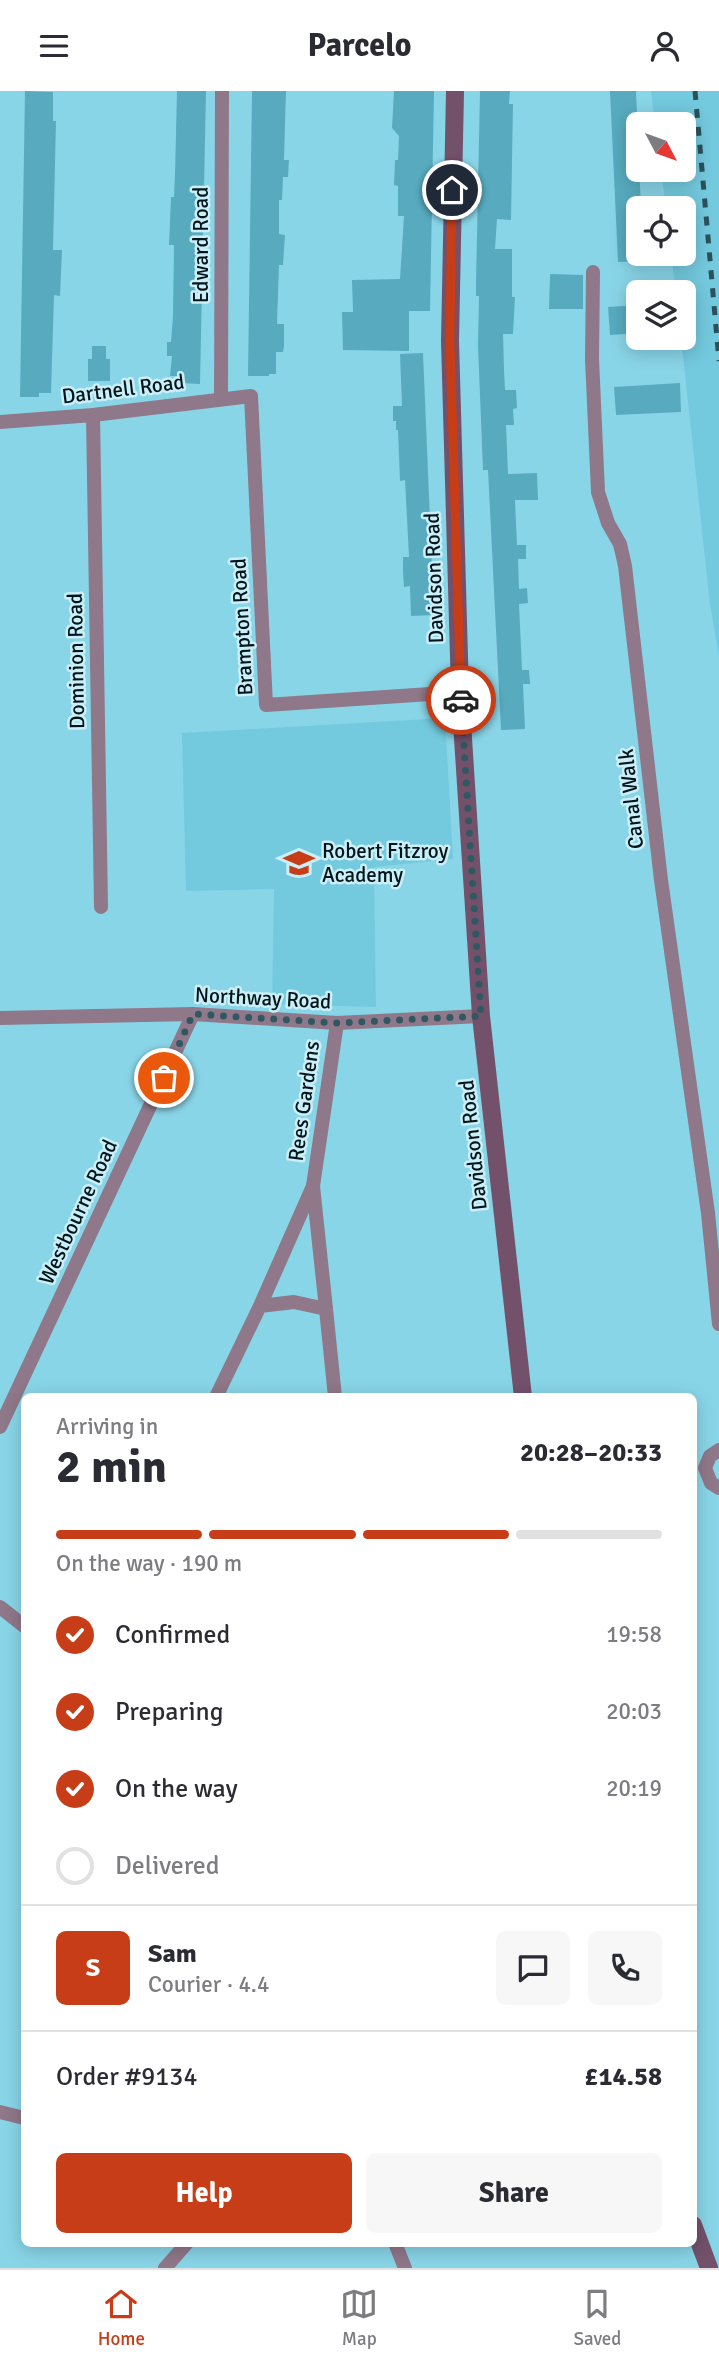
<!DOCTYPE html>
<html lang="en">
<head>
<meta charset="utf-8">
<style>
  :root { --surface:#fff; --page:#f7f7f7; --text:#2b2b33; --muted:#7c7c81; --line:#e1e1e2; --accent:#c63d17 }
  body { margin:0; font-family:Signika,sans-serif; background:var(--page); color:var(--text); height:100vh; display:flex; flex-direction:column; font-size:26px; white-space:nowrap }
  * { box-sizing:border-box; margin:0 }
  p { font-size:23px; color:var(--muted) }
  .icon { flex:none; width:38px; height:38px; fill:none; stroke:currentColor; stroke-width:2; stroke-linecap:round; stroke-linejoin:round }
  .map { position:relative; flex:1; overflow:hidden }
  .drawer { position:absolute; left:21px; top:1302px; width:676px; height:854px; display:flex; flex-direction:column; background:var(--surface); border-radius:10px; box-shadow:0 4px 18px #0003 }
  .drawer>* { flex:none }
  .needle { width:46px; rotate:131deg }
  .buttons { position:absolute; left:626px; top:21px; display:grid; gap:14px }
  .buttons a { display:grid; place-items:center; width:70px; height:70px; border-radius:10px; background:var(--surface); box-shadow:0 4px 18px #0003; font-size:35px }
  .pin { position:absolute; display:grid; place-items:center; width:60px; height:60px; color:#fff; margin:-30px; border:4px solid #fff; border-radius:50%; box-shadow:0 2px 7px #0007 }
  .courier { position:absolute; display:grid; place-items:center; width:70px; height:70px; margin:-35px; border:5px solid #c63d17; border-radius:50%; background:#fff; color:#222; box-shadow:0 2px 9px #0007 }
  .head em { font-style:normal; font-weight:700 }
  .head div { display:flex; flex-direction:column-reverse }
  .head { display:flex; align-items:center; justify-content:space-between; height:119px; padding:0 35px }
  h1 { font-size:46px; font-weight:700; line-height:52px }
  .bar { display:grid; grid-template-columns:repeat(4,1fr); gap:10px 7px; align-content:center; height:84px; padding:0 35px }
  .bar i { height:9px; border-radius:5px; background:var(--line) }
  .bar .current { background:var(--accent) }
  .bar p { grid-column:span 4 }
  .line { display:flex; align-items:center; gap:18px; padding:0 35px; border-top:2px solid var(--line) }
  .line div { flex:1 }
  .round { display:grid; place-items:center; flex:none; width:74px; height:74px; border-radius:10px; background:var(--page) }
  ol { padding:0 35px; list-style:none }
  li { display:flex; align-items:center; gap:21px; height:77px }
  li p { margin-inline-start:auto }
  li .icon { padding:7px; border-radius:50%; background:var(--accent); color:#fff; stroke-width:4 }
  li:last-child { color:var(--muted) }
  li i { width:38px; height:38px; border:4px solid var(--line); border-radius:50% }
  .primary-button { display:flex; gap:14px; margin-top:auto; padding:14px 35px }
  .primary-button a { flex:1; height:80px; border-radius:10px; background:var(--accent); color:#fff; font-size:28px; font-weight:700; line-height:80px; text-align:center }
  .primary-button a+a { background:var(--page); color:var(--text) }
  header { display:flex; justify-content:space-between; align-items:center; height:91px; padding:0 35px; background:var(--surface); font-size:32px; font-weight:700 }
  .tab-bar { display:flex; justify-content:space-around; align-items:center; height:98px; border-top:2px solid var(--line); background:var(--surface); font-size:19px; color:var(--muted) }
  .tab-bar a { display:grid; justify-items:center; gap:4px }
  .tab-bar .current { color:var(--accent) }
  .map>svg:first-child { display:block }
  .built { fill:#73c9de }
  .building { fill:#58abbf }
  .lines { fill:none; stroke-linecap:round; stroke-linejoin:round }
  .street { stroke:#8f7889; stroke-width:14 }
  .secondary { stroke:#73516b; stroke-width:18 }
  .rail { stroke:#2b515b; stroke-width:5; stroke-dasharray:9 9; stroke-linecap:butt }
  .done { stroke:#305862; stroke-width:7; stroke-dasharray:0 12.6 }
  .route { stroke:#c63d17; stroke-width:9 }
  .labels { text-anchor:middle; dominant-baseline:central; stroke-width:5; stroke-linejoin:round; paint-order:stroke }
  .street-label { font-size:21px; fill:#00151a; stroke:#cbeff8 }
  .poi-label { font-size:21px; fill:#00151a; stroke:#cbeff8; text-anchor:start }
</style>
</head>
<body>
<header><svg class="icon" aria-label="menu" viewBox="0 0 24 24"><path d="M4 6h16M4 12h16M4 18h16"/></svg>Parcelo<svg class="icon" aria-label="person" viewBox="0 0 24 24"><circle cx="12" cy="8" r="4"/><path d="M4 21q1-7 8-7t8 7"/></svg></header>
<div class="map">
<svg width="719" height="2177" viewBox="0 0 719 2177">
  <rect width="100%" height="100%" fill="#89d5e8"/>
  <g class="built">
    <path d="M651,0h68v565l-9,-52 -29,-266h3v-46h-8l-5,-38h13v-46h-18l-5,-38h23v-46h-29z"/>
    <path d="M445,627l8,141 -79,8 2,140 -104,-3 2,-115 -88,2 -4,-158z"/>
  </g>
  <g class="building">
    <path d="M25,0l28,1v29h3l-3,129h9l-2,46 -6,-1 -3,98h-12v4h-19z"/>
    <path d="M177,0h29l-6,293 -21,-1v-7h-9l2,-20h-5v-14h4l2,-26 1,-71h-5l2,-48h3l1,-23z"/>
    <path d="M252,0h34l-2,69h5l-1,17h-5l-1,23h-3v34l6,1 -2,30h-4l-2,59h7v22l-1,6h-7v22h-7v2h-21z"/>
    <path d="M394,0h40l-4,220h-21v40l-66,-1 -1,-38h11l-1,-32 48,-1 4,-63h-6v-30l-4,-1 1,-25h3l1,-24 -7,-8z"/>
    <path d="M480,0h30l-1,13h4l-2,116 -14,-1 -2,30h17v48h3l-2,37h-10l1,36 1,20h11l1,18 -4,1 1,16h-8l2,49 29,-1 1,27h-23l2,45h9v14h-8l1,30 8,-1 1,15 -9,1 3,66h7l1,14h-7l2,45 -24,1 -13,-260h-5l-5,-124 1,-50h-3v-13z"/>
    <path d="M610,0h26l5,117h-2v53l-21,1z"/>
    <path d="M550,183l33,1v34h-34z"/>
    <path d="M639,214v28l-29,2 -2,-28z"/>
    <path d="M92,255h14v13h4v22h-22v-22h4z"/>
    <path d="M423,262l11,262 -23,1 -1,-30 -6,1 -1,-15v-15h6l-4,-77 -5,1 -2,-51h-2v-9h-3v-15h9l-2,-52z"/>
    <path d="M680,292l1,29 -65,3 -2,-28z"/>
  </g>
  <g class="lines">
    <g class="street">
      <path d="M593,181l-1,87 6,133 10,31 12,21 5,22 36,314 47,333 11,111"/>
      <path d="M221,307l1,-307"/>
      <path d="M93,324l8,492"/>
      <path d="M0,331l93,-7 158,-19 15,309 194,-13"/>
      <path d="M0,927l193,-4 144,9 144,-7"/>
      <path d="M313,1095l24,-163"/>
      <path d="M326,1218l9,88"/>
      <path d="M216,1306l44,-91 53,-120 13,123 -32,-7 -34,4"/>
      <path d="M0,1336l193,-413"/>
      <path d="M719,1359l-9,6 -5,12 6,15 8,5"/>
      <path d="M0,1516l24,19"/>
      <path d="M0,2021l24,6"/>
      <path d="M395,2152l10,25"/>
      <path d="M165,2177l22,-25"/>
    </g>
    <g class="secondary">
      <path d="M455,0l-5,250 10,351 21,324 42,381"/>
      <path d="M693,2134l16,43"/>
    </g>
    <path class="rail" d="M695,0l24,270"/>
  </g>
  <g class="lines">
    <path class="done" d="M164,987l29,-64 144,9 144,-7 -20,-316"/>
    <path class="route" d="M452,99l-2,151 11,359"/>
  </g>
  <defs>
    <g id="school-bare" transform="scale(2.415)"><path d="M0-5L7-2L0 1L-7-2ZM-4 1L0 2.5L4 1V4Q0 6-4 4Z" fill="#c63d17" stroke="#cbeff8" stroke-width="2.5" paint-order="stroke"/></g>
  </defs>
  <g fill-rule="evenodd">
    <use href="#school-bare" x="299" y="772"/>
  </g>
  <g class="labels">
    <g class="street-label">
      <text transform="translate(201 154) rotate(-90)">Edward Road</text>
      <text transform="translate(123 298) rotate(-7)">Dartnell Road</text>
      <text transform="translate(434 487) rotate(-92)">Davidson Road</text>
      <text transform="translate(242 536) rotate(-93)">Brampton Road</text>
      <text transform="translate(76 570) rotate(-91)">Dominion Road</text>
      <text transform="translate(631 708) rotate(-96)">Canal Walk</text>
      <text transform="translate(263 907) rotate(3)">Northway Road</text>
      <text transform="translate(304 1010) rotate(-82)">Rees Gardens</text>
      <text transform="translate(473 1054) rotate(-96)">Davidson Road</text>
      <text transform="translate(78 1121) rotate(-65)">Westbourne Road</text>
    </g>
    <g class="poi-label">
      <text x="322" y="760">Robert Fitzroy<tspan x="322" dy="24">Academy</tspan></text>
    </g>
  </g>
</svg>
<div class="buttons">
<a><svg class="needle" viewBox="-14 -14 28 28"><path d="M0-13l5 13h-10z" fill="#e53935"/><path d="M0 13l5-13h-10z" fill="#7c7c81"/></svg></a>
<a><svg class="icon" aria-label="locate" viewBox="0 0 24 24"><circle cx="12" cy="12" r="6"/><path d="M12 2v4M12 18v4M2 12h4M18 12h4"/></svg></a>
<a><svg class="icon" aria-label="layers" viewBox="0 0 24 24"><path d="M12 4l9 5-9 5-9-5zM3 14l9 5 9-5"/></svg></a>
</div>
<div class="pin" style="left:164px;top:987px;background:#ea580c"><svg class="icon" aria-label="bag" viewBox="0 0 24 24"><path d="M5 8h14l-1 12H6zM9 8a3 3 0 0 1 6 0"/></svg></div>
<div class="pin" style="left:452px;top:99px;background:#1f2937"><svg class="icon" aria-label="home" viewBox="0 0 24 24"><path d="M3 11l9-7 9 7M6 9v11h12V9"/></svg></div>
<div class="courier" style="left:461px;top:609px"><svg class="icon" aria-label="car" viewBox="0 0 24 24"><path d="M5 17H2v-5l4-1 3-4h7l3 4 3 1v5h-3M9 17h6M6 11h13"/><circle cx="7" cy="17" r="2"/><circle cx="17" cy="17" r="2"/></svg></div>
<section class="drawer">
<div class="head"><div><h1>2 min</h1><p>Arriving in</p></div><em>20:28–20:33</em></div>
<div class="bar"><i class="current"></i><i class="current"></i><i class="current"></i><i></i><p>On the way · 190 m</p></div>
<ol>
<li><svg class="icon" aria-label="check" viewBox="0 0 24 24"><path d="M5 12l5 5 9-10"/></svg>Confirmed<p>19:58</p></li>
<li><svg class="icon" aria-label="check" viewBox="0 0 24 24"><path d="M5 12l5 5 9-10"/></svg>Preparing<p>20:03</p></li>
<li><svg class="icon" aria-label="check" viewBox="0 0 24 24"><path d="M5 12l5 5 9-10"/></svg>On the way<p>20:19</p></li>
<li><i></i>Delivered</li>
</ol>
<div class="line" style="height:126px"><b class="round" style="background:var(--accent);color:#fff">S</b><div><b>Sam</b><p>Courier · 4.4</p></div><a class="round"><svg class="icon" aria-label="chat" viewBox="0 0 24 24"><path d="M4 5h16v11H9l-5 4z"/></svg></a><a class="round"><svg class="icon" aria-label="phone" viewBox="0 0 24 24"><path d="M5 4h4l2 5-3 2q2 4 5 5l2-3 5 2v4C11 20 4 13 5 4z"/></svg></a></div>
<div class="line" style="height:91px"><div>Order #9134</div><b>£14.58</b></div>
<div class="primary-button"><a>Help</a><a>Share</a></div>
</section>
</div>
<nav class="tab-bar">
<a class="current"><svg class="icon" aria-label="home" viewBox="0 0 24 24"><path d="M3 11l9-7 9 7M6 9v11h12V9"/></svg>Home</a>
<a><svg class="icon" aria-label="map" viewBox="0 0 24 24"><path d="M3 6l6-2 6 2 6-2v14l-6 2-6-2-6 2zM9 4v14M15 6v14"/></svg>Map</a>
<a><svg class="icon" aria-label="saved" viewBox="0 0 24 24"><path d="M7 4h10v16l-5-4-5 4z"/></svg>Saved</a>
</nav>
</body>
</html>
